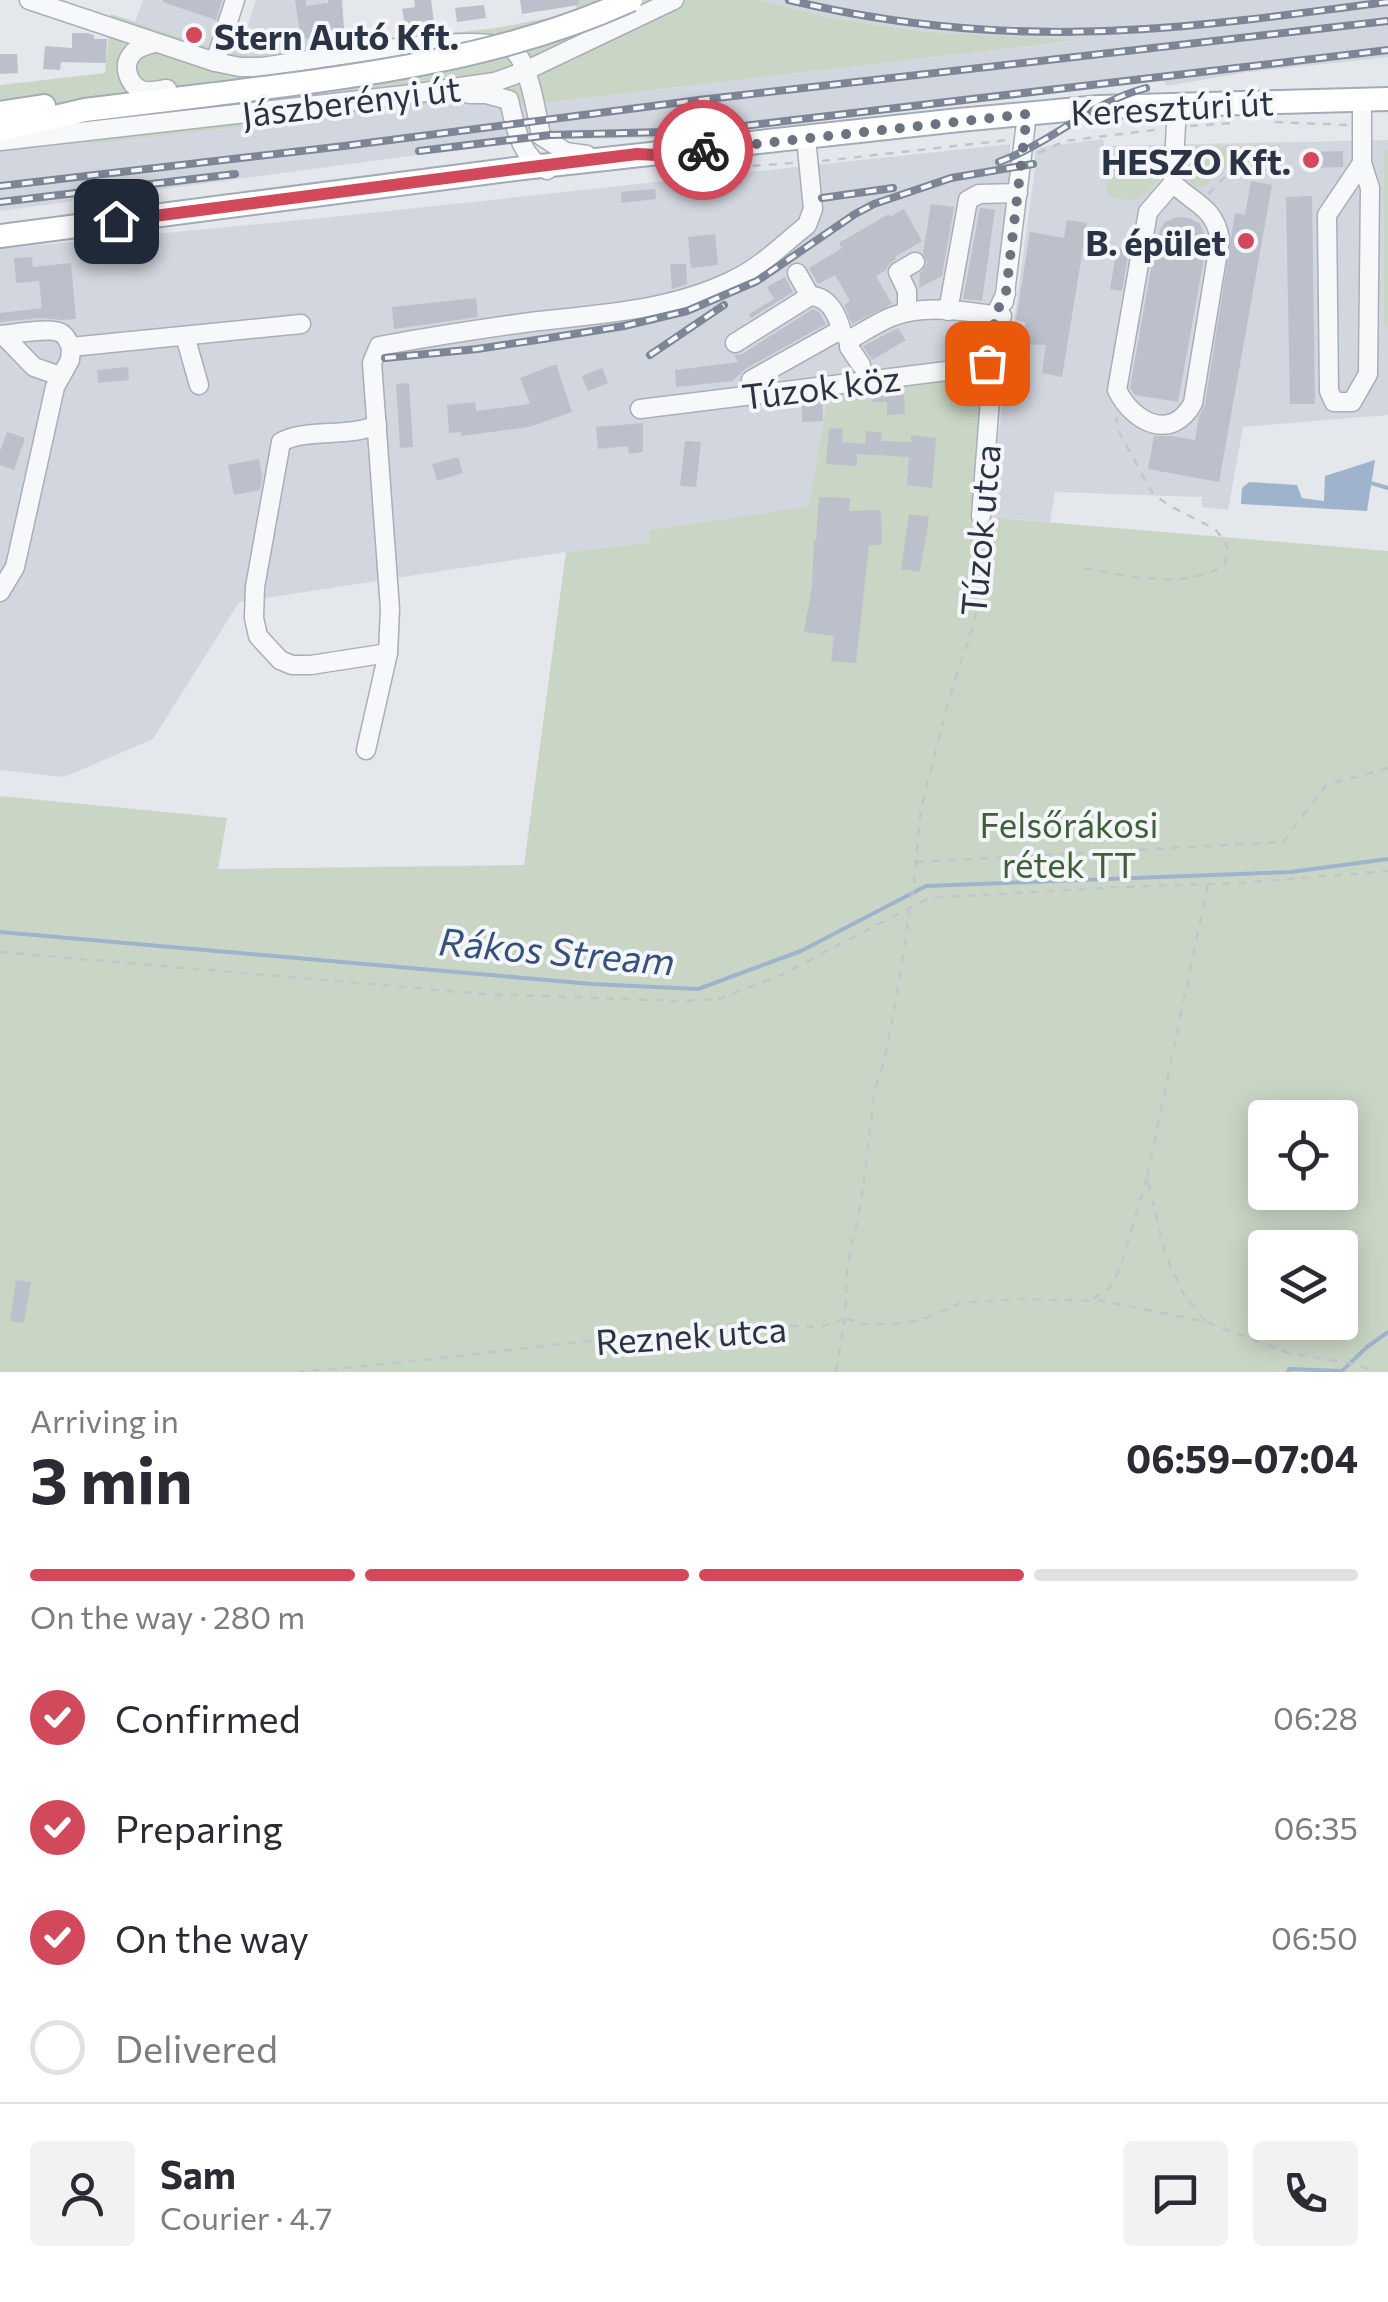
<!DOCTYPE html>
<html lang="en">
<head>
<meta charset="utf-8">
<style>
  :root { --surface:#fff; --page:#f2f2f3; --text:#2b2b33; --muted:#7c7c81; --line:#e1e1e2; --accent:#d1495b }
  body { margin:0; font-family:Commissioner,sans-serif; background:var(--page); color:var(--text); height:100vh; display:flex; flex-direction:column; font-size:38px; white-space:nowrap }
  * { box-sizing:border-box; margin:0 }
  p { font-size:32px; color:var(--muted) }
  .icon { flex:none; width:55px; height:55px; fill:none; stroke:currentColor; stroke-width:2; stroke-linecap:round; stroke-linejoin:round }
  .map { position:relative; height:1372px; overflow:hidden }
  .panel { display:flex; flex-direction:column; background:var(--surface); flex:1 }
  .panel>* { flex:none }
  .controls { position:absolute; left:1248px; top:1100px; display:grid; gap:20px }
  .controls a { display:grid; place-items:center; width:110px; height:110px; border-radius:10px; background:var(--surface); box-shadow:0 5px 25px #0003; font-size:50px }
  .pin { position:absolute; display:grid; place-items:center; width:85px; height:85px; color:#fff; margin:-42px; border-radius:20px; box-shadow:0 5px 15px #0006 }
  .courier { position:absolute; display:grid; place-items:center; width:100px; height:100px; margin:-50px; border:8px solid #d1495b; border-radius:50%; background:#fff; color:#222; box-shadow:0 2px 12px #0007 }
  .overview em { font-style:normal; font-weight:700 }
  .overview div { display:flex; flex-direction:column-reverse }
  .overview { display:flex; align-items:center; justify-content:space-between; height:170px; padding:0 30px }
  h1 { font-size:65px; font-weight:700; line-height:75px }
  .bar { display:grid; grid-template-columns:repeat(4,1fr); gap:15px 10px; align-content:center; height:120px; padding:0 30px }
  .bar i { height:12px; border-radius:8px; background:var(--line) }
  .bar .on { background:var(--accent) }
  .bar p { grid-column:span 4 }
  .line { display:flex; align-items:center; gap:25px; padding:0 30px; border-top:2px solid var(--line) }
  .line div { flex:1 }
  .round { display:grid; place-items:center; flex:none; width:105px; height:105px; border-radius:10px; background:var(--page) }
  ol { padding:0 30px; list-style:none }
  li { display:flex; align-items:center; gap:30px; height:110px }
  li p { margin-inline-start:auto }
  li .icon { padding:10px; border-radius:50%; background:var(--accent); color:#fff; stroke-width:4 }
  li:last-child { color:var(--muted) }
  li i { width:55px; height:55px; border:5px solid var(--line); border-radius:50% }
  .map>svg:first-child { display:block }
  .built { fill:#d2d6de }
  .green { fill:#c9d6c5; fill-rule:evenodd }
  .water { fill:#9fb4cc }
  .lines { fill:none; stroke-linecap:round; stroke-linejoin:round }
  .stream { stroke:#9fb4cc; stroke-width:4 }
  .building { fill:#bbc0ca }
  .minor-casing { stroke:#a9aeb7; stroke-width:21 }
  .major-casing { stroke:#a3abb8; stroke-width:26 }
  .path { stroke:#c2c5cb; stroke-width:2.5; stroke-dasharray:8 8; stroke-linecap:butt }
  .minor { stroke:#f7f8fa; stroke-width:18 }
  .major { stroke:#fff; stroke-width:22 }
  .rail-casing { stroke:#7d8696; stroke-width:8 }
  .rail { stroke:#f4f6f9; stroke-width:4; stroke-dasharray:11; stroke-linecap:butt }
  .major-bridge-casing { stroke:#a3abb8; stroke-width:26; stroke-linecap:butt }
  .major-bridge { stroke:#fff; stroke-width:22 }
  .done { stroke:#6c737f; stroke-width:10; stroke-dasharray:0 18 }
  .route { stroke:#d1495b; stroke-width:12 }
  .poi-dot { fill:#d1495b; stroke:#f4f6f9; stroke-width:4 }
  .labels { text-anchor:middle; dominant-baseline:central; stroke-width:8; stroke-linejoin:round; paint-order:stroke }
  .poi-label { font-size:35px; font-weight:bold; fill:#2b3445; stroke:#f4f6f9; text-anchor:end }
  .street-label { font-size:35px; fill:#2b3445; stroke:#f4f6f9 }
  .park-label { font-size:35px; fill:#3f6138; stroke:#f4f6f9 }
  .water-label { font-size:38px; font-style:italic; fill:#34527a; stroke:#f4f6f9 }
</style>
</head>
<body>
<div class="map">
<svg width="1388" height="1372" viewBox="0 0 1388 1372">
  <rect width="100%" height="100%" fill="#e4e7ec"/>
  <g class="built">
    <path d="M143,0h84l-16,47 -76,-25z"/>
    <path d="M256,0h71l6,47 -86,9 -6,-10z"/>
    <path d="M761,0h627v57l-140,15 -81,14 -8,-10 -232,27 -262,35 -109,1 -50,4 -506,68v-60l74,-10 19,3 377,-44 30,8 572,-67 -146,-9 -96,-14z"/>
    <path d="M1103,139l1,7 284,-6v275l-145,12 -15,83 -26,-3v-10l-147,-5 -5,30 -63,-5 48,-348v-18l8,-4z"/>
    <path d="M1010,144v44l-25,164 -176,154 -159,24 -2,13 -82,9 -327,50 -86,137 -89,38 -64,-7v-521l342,-33z"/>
  </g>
  <g class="green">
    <path d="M574,0h187l69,18 96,14 153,8 -579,68 -30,-8 -377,44 -19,-3 -74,10v-66l105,-12 6,-59 100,33 30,-1 7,10 248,-28 82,-16z"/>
    <path d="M1280,145l-1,22c-43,-6 -42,-10 -75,20h-9l-8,-8 -3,-23 3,-9z"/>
    <path d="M1388,149v181l-4,-7v-172z"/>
    <path d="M1161,154l3,14 -3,10 -18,19 -8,4 -24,-4 -5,-9 7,-33z"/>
    <path d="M991,372l-18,139 15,6 400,34v821h-1388v-576l227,22 -9,51 306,-4 42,-313 82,-9 2,-13 159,-24 20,-117zM1265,1118h75v74h-75zM1265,1248h75v74h-75z"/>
  </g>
  <path class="water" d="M1375,460l-8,51 -126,-7 1,-16 7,-6 48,3 5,13 22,3 1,-25z"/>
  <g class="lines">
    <g class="stream">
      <path d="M1371,483l17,5"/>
      <path d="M0,932l592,52 106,5 103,-38 125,-65 365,-14 97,-13"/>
      <path d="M1288,1372l1,-3 53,2 25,-24 21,-15"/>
    </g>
  </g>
  <g class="building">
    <path d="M163,0h59l-6,20 -53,-18z"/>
    <path d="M295,0h11v6l22,-3v-3h14l2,29 -17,3v4l-26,4z"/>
    <path d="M414,0h17l3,22 -29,4 -3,-17 13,-2z"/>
    <path d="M520,0h59v5l-57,9z"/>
    <path d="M484,5l2,13 -29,4 -2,-14z"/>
    <path d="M72,33h15l7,2v4h13l-1,24 -45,-1 -1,8 -17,-1 2,-23 27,2z"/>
    <path d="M0,54h17l1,19 -18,1z"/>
    <path d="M1343,151v16l-41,1v-16z"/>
    <path d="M1251,181l21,4 -53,297 -71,-13 6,-33h17l24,4 4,-24 6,-11 30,-192 10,2z"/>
    <path d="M655,189l1,10 -34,4 -1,-11z"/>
    <path d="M1312,196l3,208h-25l-4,-207z"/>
    <path d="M931,204l23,3 -12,69 -23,12 1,-14 7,-11 -4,-10z"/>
    <path d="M980,208l15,2 -13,91 -19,-2z"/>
    <path d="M904,209l18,32 -27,16 1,2 -8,6 -2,5 -10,6 16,28 -40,20 -8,-19 6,-4 -15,-26 -17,9 -9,-16 33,-20 -3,-5 50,-29 1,3z"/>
    <path d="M1177,217l12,1 11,6 7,18 -29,160 -43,-7 -5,-7 27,-153 8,-13z"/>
    <path d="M1067,220l20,3 -25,154 -20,-4 4,-28 -22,-1 1,-22 -9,-2 14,-88 34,6z"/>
    <path d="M715,234l3,31 -27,3 -3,-31z"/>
    <path d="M1117,248l12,2 -7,41 -12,-2z"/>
    <path d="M32,257l1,10 38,-4 5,56 -13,1 -23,-2 -40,4v-9l42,-5 -3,-27 -23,2 -2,-25z"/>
    <path d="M670,264h16l1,20 -15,5z"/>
    <path d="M785,277l8,15 -42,26 -2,-4 25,-15 -7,-12z"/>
    <path d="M476,298l2,19 -84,12 -2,-22z"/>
    <path d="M813,309l6,3 7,12 -81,45 -12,12 -57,6 -1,-17 63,-8 -4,-7 8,-1z"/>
    <path d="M898,328l8,12 -34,20 -9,-14z"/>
    <path d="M556,364l16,48 -43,15 -68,9v-4l-12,1 -2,-28 28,-3 1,9 54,-7 -10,-26z"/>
    <path d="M128,367l1,13 -31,3 -1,-13z"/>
    <path d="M602,368l6,15 -20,8 -6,-15z"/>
    <path d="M409,383l4,64 -13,1 -4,-64z"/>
    <path d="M904,389l1,25 -18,1v-13h-14v-9z"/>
    <path d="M822,399l1,22 -21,1v-20z"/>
    <path d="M643,423v29l-14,2 -1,-8 -30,3 -2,-22z"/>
    <path d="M829,428l14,1 -1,13 23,2 1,-13 16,2 -1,8 30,1v-7l25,3 -4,50 -25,-3 2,-28 -52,-3v12l-31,-2z"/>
    <path d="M7,432l18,6 -11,32 -14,-5v-14z"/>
    <path d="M685,441l16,1 -5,45 -16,-1z"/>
    <path d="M458,457l5,16 -26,8 -5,-17z"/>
    <path d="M259,459l3,17 -2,14 -26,5 -6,-30z"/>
    <path d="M819,497l31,1 -1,13 32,-1 1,35h-13l-13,118 -25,-2 3,-25 -30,-4 8,-46 2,-46h2z"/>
    <path d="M909,514l20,3 -9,55 -19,-3z"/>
    <path d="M16,1280l15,2 -7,41 -14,-2z"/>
  </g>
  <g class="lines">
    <g class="minor-casing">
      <g id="minor">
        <path d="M29,0l186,62 25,5h22c44,-6 221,-38 251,-17 16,12 24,65 28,86l25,16 21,3"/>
        <path d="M154,43c-8,2 -17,4 -22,11 -10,11 -4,30 9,36 8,3 18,0 26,-1"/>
        <path d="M215,62l20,-62"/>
        <path d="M469,94h17l23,6c6,26 11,57 38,70"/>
        <path d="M0,141l404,-46 91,-13 30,-11 149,-71"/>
        <path d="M1362,163l-35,52 2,176 5,11h18l16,-28 2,-186 -8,-25v-64"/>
        <path d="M1173,183l-25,29 -31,178c16,33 55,52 76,13l27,-164c-6,-33 -26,-35 -47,-56l4,-79"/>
        <path d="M797,273l13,23"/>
        <path d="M1004,302l23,-188"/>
        <path d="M948,311l20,-111 11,-6 39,-1"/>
        <path d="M907,312v-21l-9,-19 17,-10"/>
        <path d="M0,335c13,-1 51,-8 61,-2 6,3 7,9 10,14l230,-23"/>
        <path d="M3,335l31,32 26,9"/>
        <path d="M185,336l14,49"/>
        <path d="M849,340v7l12,18"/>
        <path d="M735,343l75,-47c19,0 28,20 32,37"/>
        <path d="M751,380l84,-47h7l7,7c14,-8 28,-17 42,-23 34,-14 76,-5 111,-1"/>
        <path d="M640,409l339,-42 12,-9 4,-42 11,-23"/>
        <path d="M377,425c-31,13 -69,3 -96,17l-26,145 -1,31 4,18 22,24 12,5h19l77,-12"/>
        <path d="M981,516l9,-116 7,-47"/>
        <path d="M0,592l15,-25 40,-180 15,-27 1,-13"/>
        <path d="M366,750l22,-97 2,-44 -18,-246 7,-17c50,-9 101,-17 152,-24 68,-8 139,-11 202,-42 28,-13 50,-36 74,-55l6,-16 -7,-71"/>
      </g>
    </g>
    <g class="major-casing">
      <g id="major">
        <path d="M0,113l44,-7"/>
        <path d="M0,130l85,-20 131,-16"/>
        <path d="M0,236l523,-68 436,-48 140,-13 289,-8"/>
      </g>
    </g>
    <g class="path">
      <path d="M1275,122l72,3"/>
      <path d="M1190,126l42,-3"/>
      <path d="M1038,153l27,-12 97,-12"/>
      <path d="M822,161l186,-21"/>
      <path d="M673,171l121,-8"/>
      <path d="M1208,194c31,-31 24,-30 68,-22"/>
      <path d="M1084,568c42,8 103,22 141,-3l3,-15 -4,-10 -9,-11 -45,-23 -17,-12 -33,-60 -4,-17"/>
      <path d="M916,862l367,-20 43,-57 62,-17"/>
      <path d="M0,952l486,42 193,7 40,-2 62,-24 148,-77 190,-11 121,-4 148,-12"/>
      <path d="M1093,1299l17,-12 10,-19 27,-90"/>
      <path d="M846,1319l19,5h27l27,-3 42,-18 55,-4 87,2 103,21 83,31 70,12 15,7"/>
      <path d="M1205,1321l-21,-26 -19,-41 -18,-77 61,-293"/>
      <path d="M297,1372l100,-9 346,-40 77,4 23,-8"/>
      <path d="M836,1372l9,-54 2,-49 14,-67 14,-114 9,-26 11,-56 19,-124 7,-74 28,-109 27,-83 2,-84"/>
    </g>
    <use href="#minor" class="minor"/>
    <use href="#major" class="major"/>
    <g class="rail-casing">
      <g id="rail">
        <path d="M789,0c115,28 238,37 356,29 81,-5 162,-17 243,-27"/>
        <path d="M419,151l131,-16 151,-4 687,-81"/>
        <path d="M999,162c52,-19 93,-60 147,-74"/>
        <path d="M0,186l344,-40 355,-46 689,-79"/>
        <path d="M822,198l71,-10"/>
        <path d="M0,202l235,-28"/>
        <path d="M650,355l74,-50"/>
        <path d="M385,358l92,-9 66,-10 81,-13 63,-15 70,-30 98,-67 19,-10 77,-26 82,-14"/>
      </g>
    </g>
    <use href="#rail" class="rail"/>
    <g class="major-bridge-casing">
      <path id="major-bridge" d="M216,94c142,-18 283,-34 415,-94"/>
    </g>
    <use href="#major-bridge" class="major-bridge"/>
  </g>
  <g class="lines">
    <path class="done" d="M703,150l324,-36 -21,178 -11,24 -5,42 -3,5"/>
    <path class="route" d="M116,221l407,-53 114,-14 21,1 45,-5"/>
  </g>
  <g class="poi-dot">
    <circle cx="194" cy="35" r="10"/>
    <circle cx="1311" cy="160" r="10"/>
    <circle cx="1246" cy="241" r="10"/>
  </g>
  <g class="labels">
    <g class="poi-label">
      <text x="214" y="35" text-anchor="start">Stern Autó Kft.</text>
      <text x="1291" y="160">HESZO Kft.</text>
      <text x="1226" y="241">B. épület</text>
    </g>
    <g class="street-label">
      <text transform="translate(351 100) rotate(-7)">Jászberényi út</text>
      <text transform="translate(1172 106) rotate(-3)">Keresztúri út</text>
      <text transform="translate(821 386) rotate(-7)">Túzok köz</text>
      <text transform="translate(979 530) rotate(-85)">Túzok utca</text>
      <text transform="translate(691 1334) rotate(-4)">Reznek utca</text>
    </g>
    <g class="park-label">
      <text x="1069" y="823">Felsőrákosi<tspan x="1069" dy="40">rétek TT</tspan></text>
    </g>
    <g class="water-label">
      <text transform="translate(557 950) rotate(5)">Rákos Stream</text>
    </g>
  </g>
</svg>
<div class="controls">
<a><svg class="icon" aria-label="locate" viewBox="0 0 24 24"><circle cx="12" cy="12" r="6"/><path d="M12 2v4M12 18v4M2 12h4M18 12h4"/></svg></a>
<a><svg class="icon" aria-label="layers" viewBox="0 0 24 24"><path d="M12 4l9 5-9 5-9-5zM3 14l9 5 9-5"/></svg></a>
</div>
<div class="pin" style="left:987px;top:363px;background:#ea580c"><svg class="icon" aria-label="bag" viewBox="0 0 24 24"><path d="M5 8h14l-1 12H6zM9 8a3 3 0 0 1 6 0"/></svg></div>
<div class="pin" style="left:116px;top:221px;background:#1f2937"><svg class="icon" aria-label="home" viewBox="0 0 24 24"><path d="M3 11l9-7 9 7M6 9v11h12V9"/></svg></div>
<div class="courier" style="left:703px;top:150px"><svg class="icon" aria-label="bike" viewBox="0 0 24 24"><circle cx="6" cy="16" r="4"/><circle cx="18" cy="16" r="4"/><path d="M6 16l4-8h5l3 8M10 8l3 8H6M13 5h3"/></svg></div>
</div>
<section class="panel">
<div class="overview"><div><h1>3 min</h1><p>Arriving in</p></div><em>06:59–07:04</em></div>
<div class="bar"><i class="on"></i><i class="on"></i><i class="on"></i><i></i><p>On the way · 280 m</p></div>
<ol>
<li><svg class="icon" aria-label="check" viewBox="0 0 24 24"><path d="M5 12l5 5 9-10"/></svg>Confirmed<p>06:28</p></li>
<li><svg class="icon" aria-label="check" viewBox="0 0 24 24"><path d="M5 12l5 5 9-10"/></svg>Preparing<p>06:35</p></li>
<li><svg class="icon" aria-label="check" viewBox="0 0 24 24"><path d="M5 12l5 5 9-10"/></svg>On the way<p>06:50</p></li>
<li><i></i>Delivered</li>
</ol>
<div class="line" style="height:180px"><a class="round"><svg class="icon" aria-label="person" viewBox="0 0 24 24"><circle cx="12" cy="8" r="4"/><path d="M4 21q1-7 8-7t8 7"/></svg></a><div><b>Sam</b><p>Courier · 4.7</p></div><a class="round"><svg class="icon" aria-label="chat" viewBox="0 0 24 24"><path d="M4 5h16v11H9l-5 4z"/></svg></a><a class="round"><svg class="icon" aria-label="phone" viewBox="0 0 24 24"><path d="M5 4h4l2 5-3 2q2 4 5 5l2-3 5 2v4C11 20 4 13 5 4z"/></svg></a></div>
</section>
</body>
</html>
